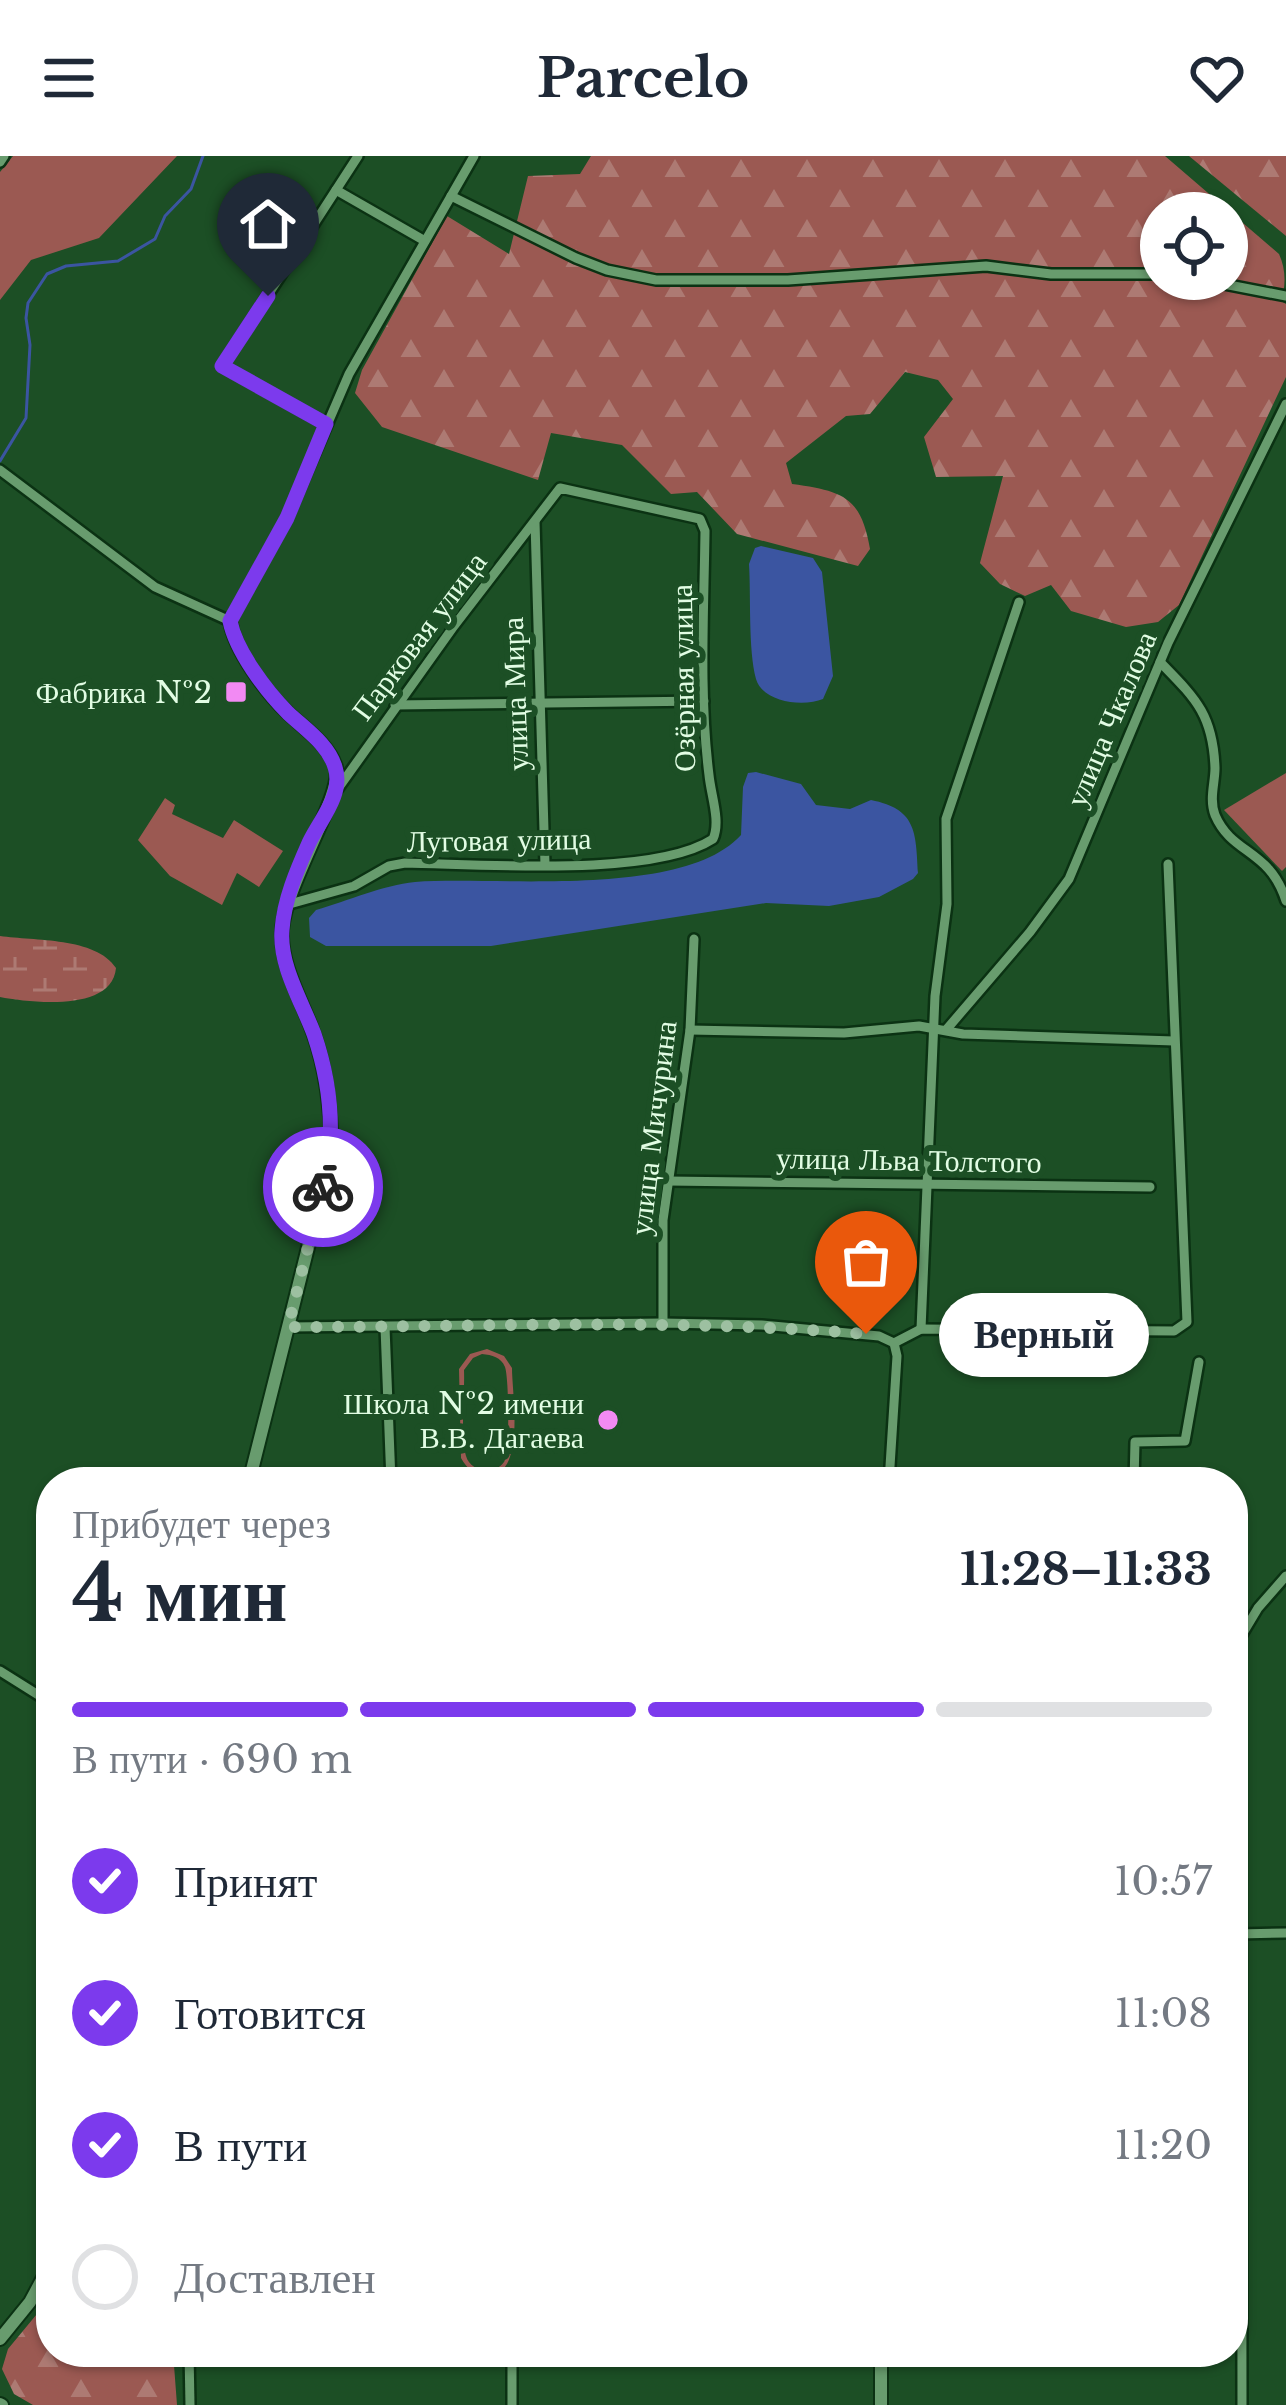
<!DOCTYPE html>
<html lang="ru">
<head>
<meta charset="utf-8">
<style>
  :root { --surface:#fff; --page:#f2f2f3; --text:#1f2937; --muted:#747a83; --line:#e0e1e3; --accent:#7c3aed }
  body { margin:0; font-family:"Libre Baskerville",serif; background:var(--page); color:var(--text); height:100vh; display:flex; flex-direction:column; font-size:45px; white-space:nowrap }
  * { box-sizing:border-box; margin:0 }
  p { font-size:39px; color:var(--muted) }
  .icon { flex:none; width:66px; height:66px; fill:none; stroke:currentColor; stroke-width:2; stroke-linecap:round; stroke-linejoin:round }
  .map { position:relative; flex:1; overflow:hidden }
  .side { position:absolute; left:36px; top:1311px; width:1212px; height:900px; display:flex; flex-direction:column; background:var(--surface); border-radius:48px; box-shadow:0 3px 9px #0004 }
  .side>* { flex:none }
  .tools { position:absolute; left:1140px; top:36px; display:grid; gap:24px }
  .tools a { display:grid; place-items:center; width:108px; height:108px; border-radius:50%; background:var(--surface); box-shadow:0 3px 9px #0004; font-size:60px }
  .pin { position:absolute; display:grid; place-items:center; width:102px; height:102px; color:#fff; margin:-123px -51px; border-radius:50% 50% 50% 0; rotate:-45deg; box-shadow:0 0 12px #0007 }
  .pin .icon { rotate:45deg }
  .courier { position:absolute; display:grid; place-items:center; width:120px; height:120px; margin:-60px; border:9px solid #7c3aed; border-radius:50%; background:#fff; color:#222; box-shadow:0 3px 15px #0007 }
  .bubble { position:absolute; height:84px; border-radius:42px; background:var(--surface); box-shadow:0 3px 9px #0004; font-size:39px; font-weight:800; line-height:84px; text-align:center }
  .head em { font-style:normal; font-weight:800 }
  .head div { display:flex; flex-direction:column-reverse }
  .head { display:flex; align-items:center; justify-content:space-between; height:204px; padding:0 36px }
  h1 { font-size:78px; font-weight:800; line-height:90px }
  .bar { display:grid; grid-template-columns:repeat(4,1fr); gap:18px 12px; align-content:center; height:144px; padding:0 36px }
  .bar i { height:15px; border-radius:9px; background:var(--line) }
  .bar .selected { background:var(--accent) }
  .bar p { grid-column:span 4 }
  ol { padding:0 36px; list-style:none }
  li { display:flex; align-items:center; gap:36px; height:132px }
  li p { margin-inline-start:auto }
  li .icon { padding:12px; border-radius:50%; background:var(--accent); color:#fff; stroke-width:4 }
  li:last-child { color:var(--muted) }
  li i { width:66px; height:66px; border:6px solid var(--line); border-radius:50% }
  header { display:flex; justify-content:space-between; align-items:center; height:156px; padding:0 36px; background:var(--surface); font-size:54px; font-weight:800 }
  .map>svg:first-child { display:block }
  .forest { fill:url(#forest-firs); fill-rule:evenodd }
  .wetland { fill:url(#wetland-marsh) }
  .garden { fill:#9b5952; fill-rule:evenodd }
  .water { fill:#3b55a1 }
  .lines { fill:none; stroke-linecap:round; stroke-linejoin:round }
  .stream { stroke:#3b55a1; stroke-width:3 }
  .street-casing { stroke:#0b3213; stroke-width:14 }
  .secondary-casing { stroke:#0b3213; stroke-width:16 }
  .street { stroke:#689c6e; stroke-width:9 }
  .secondary { stroke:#689c6e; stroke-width:12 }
  .done { stroke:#9dc0a1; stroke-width:12; stroke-dasharray:0 21.6 }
  .route { stroke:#7c3aed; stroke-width:15 }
  .poi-dot { fill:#f28af3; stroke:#1c4f25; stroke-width:4.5 }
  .labels { text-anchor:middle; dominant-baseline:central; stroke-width:12; stroke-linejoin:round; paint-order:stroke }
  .street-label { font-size:30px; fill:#e2fde4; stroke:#1c4f25 }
  .poi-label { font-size:30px; fill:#e2fde4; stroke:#1c4f25; text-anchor:end }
</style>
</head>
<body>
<header><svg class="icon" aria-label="menu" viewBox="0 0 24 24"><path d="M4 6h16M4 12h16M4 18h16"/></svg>Parcelo<svg class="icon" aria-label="heart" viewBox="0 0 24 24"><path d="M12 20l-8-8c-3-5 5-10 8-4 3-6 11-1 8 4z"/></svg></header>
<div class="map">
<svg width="1286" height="2249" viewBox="0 0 1286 2249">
  <defs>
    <pattern id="forest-firs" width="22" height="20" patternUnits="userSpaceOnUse" patternTransform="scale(3)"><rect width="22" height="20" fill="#9b5952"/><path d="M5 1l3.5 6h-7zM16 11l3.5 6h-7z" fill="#ad7a73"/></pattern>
    <pattern id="wetland-marsh" width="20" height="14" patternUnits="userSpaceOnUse" patternTransform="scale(3)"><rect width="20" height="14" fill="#9b5952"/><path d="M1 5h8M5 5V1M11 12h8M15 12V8" fill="none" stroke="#ad7a73"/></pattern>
  </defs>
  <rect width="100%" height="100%" fill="#1c4f25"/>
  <g class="forest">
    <path d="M591,0h574l114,98c7,15 7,32 2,47l5,3v73l-107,228 -21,17 -32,5 -55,-16 -20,-26 -26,11 -25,-12 -20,-21 23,-87 -67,1 -12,-40 29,-38 -15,-19 -33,-8 -35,42 -24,2 -60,47 6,21c50,7 69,12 78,65l-12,17 -121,-32 -40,-42 -26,2 -49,-49 -71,-12 -13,47 -156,-53 -27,-34 7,-23 85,-154 62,38 19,-78 52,-2zM1161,57h66v66h-66z"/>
    <path d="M1189,0h97v80z"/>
    <path d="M51,2141v55h122l4,53h-144l-19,-11 -12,-25 6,-20z"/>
  </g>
  <path class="wetland" d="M0,780c34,5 96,1 116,32 -4,44 -84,35 -116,29z"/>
  <g class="garden">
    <path d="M13,0h164l-78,82 -68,22 -31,40v-128z"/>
    <path d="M1286,617v94l-4,4 -58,-61z"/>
    <path d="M165,642l10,7 -3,9 51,24 11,-18 49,31 -24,36 -22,-14 -15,32 -52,-29 -32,-36z"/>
    <path d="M487,1193l17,7 8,12c0,26 13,101 -20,107 -15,4 -24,-5 -31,-17l-2,-89 11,-15zM482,1198c10,1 19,3 23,13 4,11 5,87 -1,95 -9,13 -33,11 -38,-6 -6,-21 -1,-63 -2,-86l9,-12z"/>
  </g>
  <g class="water">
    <path d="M761,390l52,12 9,14 11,104 -10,23c-19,8 -60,4 -67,-20 -8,-29 -5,-84 -7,-115l6,-16z"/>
    <path d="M756,616l45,12 15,21 34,4 21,-9c45,9 45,31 47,73l-5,6 -34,18 -50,9 -63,-3 -275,43h-165l-16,-9 -1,-19 7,-8c32,-9 67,-25 99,-28 83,-6 268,17 326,-47l2,-48 5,-14z"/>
  </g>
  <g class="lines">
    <path class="stream" d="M0,305l26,-43 4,-73 -4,-27 2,-15 19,-29 19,-8 52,-5 37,-22 10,-23 26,-27 12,-33"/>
    <g class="street-casing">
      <g id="street">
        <path d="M0,6l4,-6"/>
        <path d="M336,34l89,51"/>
        <path d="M451,40l125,62 31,12 49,10h132l198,-14 65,8h110"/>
        <path d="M1198,123l88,17"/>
        <path d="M325,268l-103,-58 136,-210"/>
        <path d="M0,314l155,117 75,34 57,-103 62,-144 125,-218"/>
        <path d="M535,366l10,343"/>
        <path d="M1160,506c35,36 53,52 55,106 0,15 -6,31 0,47 17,40 55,34 71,86"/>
        <path d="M395,549l309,-4"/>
        <path d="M286,749l68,-19 35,-20 16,-3c74,1 248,15 308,-24 8,-18 -2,-43 -4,-64 -10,-80 -5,-163 -4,-244l-5,-12 -140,-31 -106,138 -117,164"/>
        <path d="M690,874l154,3 75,-7 44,8 211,7"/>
        <path d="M946,874l84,-98 39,-53 99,-236 118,-239"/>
        <path d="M668,1025l482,6"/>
        <path d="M663,1167v-103l27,-190 4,-91"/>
        <path d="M288,1171l375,-4 99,2 117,11 15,7"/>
        <path d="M385,1171l6,155"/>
        <path d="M921,1173l14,-333 12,-92 -1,-85 73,-217"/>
        <path d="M894,1187l27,-14 253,2 13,-9 -19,-458"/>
        <path d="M889,1326l8,-126 -3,-13"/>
        <path d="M1134,1326l1,-40 50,-1 14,-79"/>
        <path d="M1234,1492l7,10 1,747"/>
        <path d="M1234,1492l24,-40 28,-32"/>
        <path d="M0,1515l51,32"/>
        <path d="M1237,1778l49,-1"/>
        <path d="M189,2196l1,53"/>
        <path d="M512,2249v-53"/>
      </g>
    </g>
    <g class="secondary-casing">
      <g id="secondary">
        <path d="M230,465c5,30 36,71 58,92 17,16 40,31 48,54 8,26 -51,118 -54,163 -2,36 21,72 32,105 13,37 17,78 18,117l-83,330"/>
        <path d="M0,2183l30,-37 21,-39"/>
        <path d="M0,2248l2,1"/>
        <path d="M881,2249v-53"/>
      </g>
    </g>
    <use href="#street" class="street"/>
    <use href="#secondary" class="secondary"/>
  </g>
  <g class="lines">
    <path class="done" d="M323,1031l-35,140c193,0 386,-9 578,7"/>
    <path class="route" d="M268,140l-46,70 104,58 -39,94 -57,103c6,30 36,70 58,92 17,16 40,31 47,54 9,27 -15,53 -26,76 -12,27 -25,57 -27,87 -3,35 20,72 32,104 17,50 22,102 9,153"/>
  </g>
  <g class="poi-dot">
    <rect x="224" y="524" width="24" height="24" rx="6"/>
    <circle cx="608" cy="1264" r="12"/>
  </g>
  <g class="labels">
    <g class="street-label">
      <text transform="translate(419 480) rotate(-53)">Парковая улица</text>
      <text transform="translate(683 522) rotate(-91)">Озёрная улица</text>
      <text transform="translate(515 538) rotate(-92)">улица Мира</text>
      <text transform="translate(1111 563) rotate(-67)">улица Чкалова</text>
      <text transform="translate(499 684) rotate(-1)">Луговая улица</text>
      <text transform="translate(653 972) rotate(-83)">улица Мичурина</text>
      <text transform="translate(909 1004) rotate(1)">улица Льва Толстого</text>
    </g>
    <g class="poi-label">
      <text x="212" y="536">Фабрика №2</text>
      <text x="584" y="1247">Школа №2 имени<tspan x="584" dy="34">В.В. Дагаева</tspan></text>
    </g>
  </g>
</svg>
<div class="tools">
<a><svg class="icon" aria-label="locate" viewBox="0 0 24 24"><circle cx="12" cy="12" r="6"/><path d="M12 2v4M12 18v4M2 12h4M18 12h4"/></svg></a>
</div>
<div class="pin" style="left:866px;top:1178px;background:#ea580c"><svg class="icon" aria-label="bag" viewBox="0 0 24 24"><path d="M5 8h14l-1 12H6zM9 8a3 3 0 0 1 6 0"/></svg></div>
<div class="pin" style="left:268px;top:140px;background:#1f2937"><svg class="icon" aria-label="home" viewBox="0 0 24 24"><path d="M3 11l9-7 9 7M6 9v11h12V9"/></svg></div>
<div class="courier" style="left:323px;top:1031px"><svg class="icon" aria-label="bike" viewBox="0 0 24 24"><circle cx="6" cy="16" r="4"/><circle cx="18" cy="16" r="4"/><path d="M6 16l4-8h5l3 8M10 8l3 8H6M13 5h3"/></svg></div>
<div class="bubble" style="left:939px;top:1137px;width:210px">Верный</div>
<section class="side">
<div class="head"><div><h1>4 мин</h1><p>Прибудет через</p></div><em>11:28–11:33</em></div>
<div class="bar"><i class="selected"></i><i class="selected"></i><i class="selected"></i><i></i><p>В пути · 690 m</p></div>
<ol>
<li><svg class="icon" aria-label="check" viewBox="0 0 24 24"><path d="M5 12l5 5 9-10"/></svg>Принят<p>10:57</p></li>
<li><svg class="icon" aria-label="check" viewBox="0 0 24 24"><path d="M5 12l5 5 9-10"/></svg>Готовится<p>11:08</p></li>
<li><svg class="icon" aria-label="check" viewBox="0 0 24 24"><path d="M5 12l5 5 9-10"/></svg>В пути<p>11:20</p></li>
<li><i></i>Доставлен</li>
</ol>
</section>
</div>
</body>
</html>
